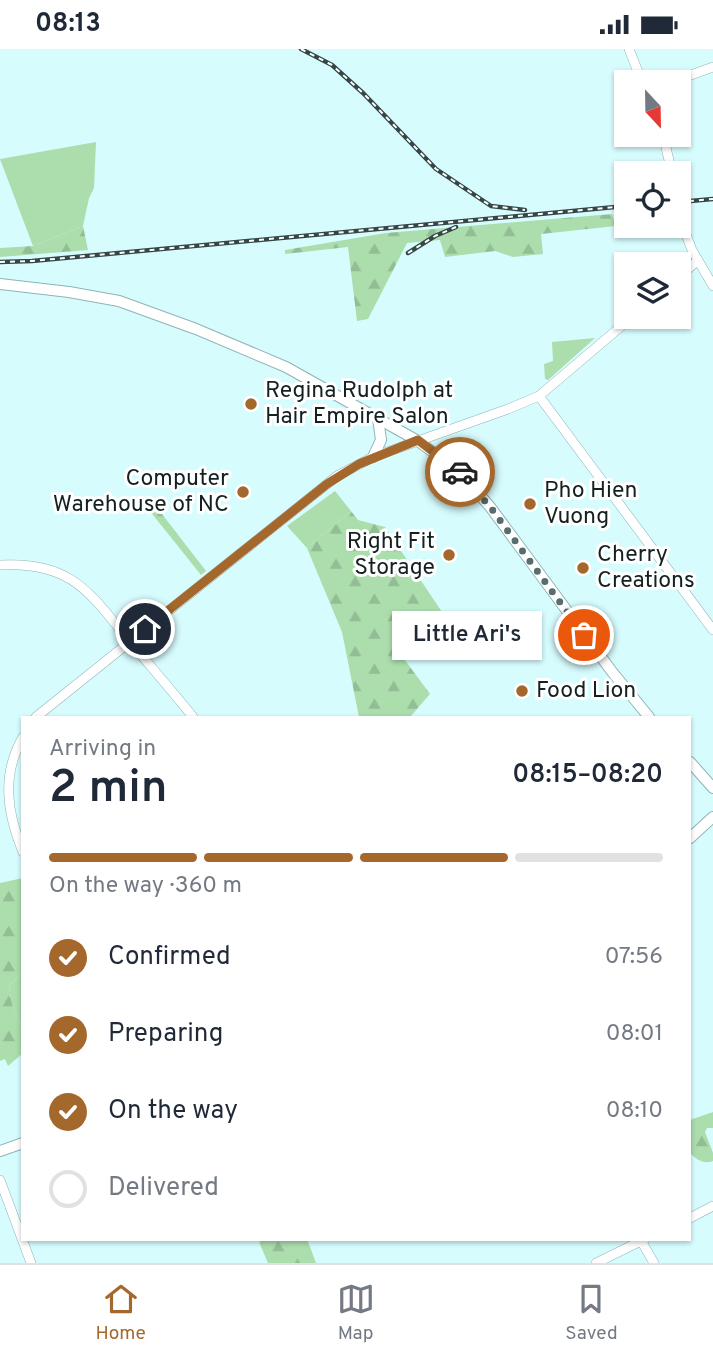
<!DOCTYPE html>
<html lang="en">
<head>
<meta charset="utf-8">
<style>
  :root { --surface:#fff; --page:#f6f6f7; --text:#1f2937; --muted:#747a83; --line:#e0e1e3; --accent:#a5682c }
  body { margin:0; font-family:Overpass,sans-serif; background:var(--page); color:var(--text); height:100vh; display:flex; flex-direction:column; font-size:26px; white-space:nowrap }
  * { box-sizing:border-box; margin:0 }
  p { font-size:23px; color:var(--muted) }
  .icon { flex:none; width:38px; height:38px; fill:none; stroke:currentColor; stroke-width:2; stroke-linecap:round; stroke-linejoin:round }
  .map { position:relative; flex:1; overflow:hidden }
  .sheet { position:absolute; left:21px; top:667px; width:670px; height:525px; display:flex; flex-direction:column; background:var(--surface); border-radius:0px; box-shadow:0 2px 5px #0004 }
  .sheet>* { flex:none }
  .needle { width:46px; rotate:158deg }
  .fabs { position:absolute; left:614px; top:21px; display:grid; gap:14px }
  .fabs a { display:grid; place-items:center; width:77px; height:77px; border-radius:0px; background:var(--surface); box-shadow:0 2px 5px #0004; font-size:35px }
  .pin { position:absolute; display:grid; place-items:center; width:60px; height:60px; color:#fff; margin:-30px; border:4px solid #fff; border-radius:50%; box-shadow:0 2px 7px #0007 }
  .courier { position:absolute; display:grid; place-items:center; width:70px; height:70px; margin:-35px; border:5px solid #a5682c; border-radius:50%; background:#fff; color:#222; box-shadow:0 2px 9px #0007 }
  .bubble { position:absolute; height:49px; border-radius:0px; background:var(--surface); box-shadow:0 2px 5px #0004; font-size:23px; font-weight:600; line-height:49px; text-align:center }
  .head em { font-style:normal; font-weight:600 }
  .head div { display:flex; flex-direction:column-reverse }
  .head { display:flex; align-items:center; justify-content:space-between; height:119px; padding:0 28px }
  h1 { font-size:46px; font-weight:600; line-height:52px }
  .bar { display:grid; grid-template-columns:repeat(4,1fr); gap:10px 7px; align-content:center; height:84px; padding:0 28px }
  .bar i { height:9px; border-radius:5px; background:var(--line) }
  .bar .selected { background:var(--accent) }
  .bar p { grid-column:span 4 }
  ol { padding:0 28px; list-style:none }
  li { display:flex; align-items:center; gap:21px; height:77px }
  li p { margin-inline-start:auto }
  li .icon { padding:7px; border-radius:50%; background:var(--accent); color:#fff; stroke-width:4 }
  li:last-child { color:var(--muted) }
  li i { width:38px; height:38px; border:4px solid var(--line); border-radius:50% }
  .status { display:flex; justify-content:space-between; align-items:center; height:49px; padding:0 35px; background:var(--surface); direction:ltr }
  .status svg { height:19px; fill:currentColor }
  .tab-bar { display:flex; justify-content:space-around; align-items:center; height:98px; border-top:2px solid var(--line); background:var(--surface); font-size:19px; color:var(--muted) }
  .tab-bar a { display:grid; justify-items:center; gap:4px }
  .tab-bar .selected { color:var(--accent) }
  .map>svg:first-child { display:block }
  .green { fill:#abddad }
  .forest { fill:url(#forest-firs) }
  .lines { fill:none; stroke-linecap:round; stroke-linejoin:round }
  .minor-casing { stroke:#90b3b5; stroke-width:10 }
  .major-casing { stroke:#90b3b5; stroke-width:12 }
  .minor { stroke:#fff; stroke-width:9 }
  .major { stroke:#fff; stroke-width:10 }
  .rail-casing { stroke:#344646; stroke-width:4.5 }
  .rail { stroke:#fff; stroke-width:2; stroke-dasharray:5; stroke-linecap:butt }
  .done { stroke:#586e6e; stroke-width:7; stroke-dasharray:0 12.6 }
  .route { stroke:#a5682c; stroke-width:9 }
  .poi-dot { fill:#a5682c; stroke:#fff; stroke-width:2.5 }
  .labels { text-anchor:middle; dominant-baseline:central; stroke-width:6; stroke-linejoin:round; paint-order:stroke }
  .poi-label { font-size:23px; fill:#132121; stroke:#fff; text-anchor:start }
</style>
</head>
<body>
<div class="status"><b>08:13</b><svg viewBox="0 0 49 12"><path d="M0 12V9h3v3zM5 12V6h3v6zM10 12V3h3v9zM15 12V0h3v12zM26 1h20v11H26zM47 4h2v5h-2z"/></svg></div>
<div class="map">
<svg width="713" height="1214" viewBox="0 0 713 1214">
  <defs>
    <pattern id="forest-firs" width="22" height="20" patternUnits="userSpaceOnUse" patternTransform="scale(1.75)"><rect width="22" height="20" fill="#abddad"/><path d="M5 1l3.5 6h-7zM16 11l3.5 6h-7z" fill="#92bd95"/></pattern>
  </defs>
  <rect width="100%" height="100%" fill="#d7fcfe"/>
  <g class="green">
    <path d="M96,93l-2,46 -5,10 -6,28 -50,20 -33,-87z"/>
    <path d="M595,289l-47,42 -3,-1 -1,-15 9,-3 -1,-19z"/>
    <path d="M335,442l16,20 -44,37 -20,-22z"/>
    <path d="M23,876v106l-11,-27 -3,-17 13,-16z"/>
  </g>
  <g class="forest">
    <path d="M612,165l4,12 -75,8 2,20 -30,3 -18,-6 -50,6 -5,-17 -33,3 -39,76 -11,2 -9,-74 -63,7v-4l101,-17z"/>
    <path d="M83,177l5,24 -88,7v-9l33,-2z"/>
    <path d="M155,456l51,66 -5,4 -52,-65z"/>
    <path d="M351,462l7,9 27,7 57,85 -46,36 34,46 -20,23h-51l-17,-85 -35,-84z"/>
    <path d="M23,829l-1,93 -13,16 3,17 11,27v22l-15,13 -3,-7 -5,2v-178z"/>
    <path d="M713,1063v16h-6l-2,4 8,21v8c-9,4 -17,-2 -23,-8v-33z"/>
    <path d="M267,1190h40l9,24h-48l-9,-21z"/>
  </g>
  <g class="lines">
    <g class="minor-casing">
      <g id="minor">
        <path d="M629,0l13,33"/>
        <path d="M672,33l41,-15"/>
        <path d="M663,86l9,38"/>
        <path d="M679,167l13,34 21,36"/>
        <path d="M679,228l18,-16"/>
        <path d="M539,347l174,234"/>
        <path d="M0,516c72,-4 90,28 131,78 21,25 42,49 62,74"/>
        <path d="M36,668l301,-241 36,-19 135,-48 31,-13 93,-79"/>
        <path d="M23,688c-22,38 -16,76 0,115"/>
        <path d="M0,1131l31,83"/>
        <path d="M690,1169l23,-12"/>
        <path d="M640,1190l14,24"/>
        <path d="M596,1214l49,-24"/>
      </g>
    </g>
    <g class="major-casing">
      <g id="major">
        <path d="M0,235l69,8 50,9 77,28 90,38 132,74 42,31 31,36 122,165 36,44"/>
        <path d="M373,408l8,-17 -3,-22"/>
        <path d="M690,713l23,26"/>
        <path d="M690,789l23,-21"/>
        <path d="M0,1102l23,-8"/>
      </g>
    </g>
    <use href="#minor" class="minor"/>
    <use href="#major" class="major"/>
    <g class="rail-casing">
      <g id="rail">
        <path d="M301,0l31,16 31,28 73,76 55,37 34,4"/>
        <path d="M679,153l34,-3"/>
        <path d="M408,204l27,-17 21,-9"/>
        <path d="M0,213l32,-1 594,-55"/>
      </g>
    </g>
    <use href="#rail" class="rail"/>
  </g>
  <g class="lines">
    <path class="done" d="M460,423l31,36 93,127"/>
    <path class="route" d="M145,580l182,-145 32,-20 59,-24 42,32"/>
  </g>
  <g class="poi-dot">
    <circle cx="251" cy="355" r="7"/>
    <circle cx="243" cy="443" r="7"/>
    <circle cx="530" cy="455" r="7"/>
    <circle cx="449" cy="506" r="7"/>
    <circle cx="583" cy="519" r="7"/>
    <circle cx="522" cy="642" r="7"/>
  </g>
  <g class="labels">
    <g class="poi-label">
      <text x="265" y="342">Regina Rudolph at<tspan x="265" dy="26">Hair Empire Salon</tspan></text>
      <text x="229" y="430" text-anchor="end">Computer<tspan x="229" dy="26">Warehouse of NC</tspan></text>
      <text x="544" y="442">Pho Hien<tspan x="544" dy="26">Vuong</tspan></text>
      <text x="435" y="493" text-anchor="end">Right Fit<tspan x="435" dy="26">Storage</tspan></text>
      <text x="597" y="506">Cherry<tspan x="597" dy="26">Creations</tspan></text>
      <text x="536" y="642">Food Lion</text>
    </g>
  </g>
</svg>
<div class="fabs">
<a><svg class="needle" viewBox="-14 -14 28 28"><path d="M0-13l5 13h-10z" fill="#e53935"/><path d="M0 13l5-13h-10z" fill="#747a83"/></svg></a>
<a><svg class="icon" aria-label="locate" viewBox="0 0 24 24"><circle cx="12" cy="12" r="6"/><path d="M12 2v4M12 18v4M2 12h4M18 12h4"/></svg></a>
<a><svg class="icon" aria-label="layers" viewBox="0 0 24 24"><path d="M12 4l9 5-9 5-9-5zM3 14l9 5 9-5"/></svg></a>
</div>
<div class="pin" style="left:584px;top:586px;background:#ea580c"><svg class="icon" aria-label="bag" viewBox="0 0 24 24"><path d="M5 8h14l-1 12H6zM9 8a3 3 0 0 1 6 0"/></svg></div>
<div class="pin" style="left:145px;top:580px;background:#1f2937"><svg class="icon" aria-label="home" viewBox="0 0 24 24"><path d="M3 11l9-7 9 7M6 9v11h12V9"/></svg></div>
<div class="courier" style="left:460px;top:423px"><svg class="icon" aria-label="car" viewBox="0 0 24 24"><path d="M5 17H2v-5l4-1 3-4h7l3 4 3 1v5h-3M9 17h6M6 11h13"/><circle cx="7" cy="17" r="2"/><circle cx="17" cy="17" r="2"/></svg></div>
<div class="bubble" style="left:392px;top:562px;width:150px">Little Ari's</div>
<section class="sheet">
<div class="head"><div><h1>2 min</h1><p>Arriving in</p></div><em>08:15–08:20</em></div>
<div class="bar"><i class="selected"></i><i class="selected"></i><i class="selected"></i><i></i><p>On the way · 360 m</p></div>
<ol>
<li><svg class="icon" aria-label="check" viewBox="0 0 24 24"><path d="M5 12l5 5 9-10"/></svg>Confirmed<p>07:56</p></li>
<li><svg class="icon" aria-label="check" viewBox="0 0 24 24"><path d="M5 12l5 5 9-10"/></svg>Preparing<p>08:01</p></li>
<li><svg class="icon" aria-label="check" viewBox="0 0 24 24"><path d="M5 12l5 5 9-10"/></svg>On the way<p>08:10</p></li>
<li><i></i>Delivered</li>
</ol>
</section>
</div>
<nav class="tab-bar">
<a class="selected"><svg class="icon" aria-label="home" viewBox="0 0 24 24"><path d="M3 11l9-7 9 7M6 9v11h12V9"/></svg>Home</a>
<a><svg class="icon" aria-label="map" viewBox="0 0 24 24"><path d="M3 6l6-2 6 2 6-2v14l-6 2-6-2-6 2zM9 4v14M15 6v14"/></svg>Map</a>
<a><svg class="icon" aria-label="saved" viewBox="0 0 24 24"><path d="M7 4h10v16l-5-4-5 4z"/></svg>Saved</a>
</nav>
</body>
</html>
